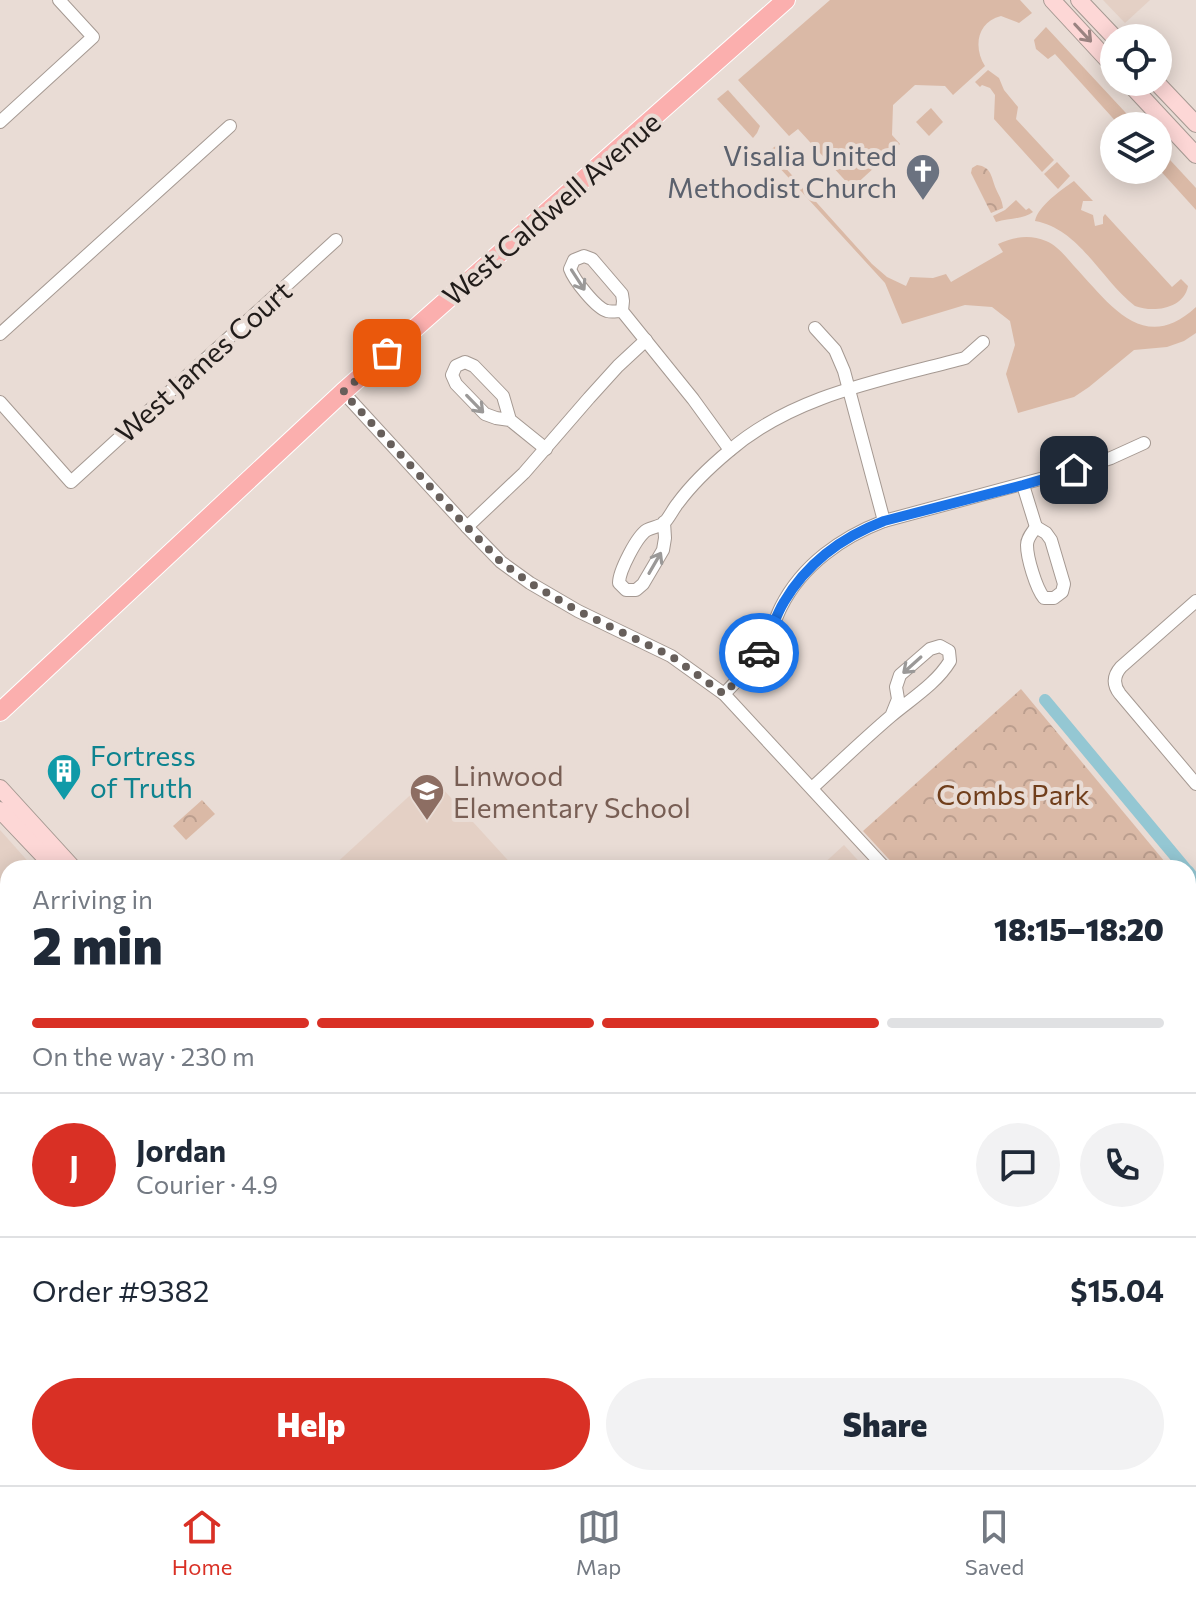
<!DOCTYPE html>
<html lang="en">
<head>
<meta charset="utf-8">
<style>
  :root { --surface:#fff; --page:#f2f2f3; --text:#1f2937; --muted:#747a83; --line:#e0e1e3; --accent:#d93025 }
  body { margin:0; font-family:Commissioner,sans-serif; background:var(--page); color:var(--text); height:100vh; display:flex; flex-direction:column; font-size:30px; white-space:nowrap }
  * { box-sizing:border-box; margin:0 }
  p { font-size:26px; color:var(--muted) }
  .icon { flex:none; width:44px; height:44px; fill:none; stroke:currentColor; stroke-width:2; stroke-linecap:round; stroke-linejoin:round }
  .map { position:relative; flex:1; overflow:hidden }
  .details { position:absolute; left:0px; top:860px; width:1196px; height:626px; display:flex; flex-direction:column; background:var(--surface); border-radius:24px 24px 0 0; box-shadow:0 4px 20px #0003 }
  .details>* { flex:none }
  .controls { position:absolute; left:1100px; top:24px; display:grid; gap:16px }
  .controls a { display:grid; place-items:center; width:72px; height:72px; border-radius:50%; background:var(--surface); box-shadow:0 4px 20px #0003; font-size:40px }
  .pin { position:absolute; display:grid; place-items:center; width:68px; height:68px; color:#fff; margin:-34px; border-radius:16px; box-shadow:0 4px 12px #0006 }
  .courier { position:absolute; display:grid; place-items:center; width:80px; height:80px; margin:-40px; border:6px solid #1a73e8; border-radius:50%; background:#fff; color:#222; box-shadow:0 2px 10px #0007 }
  .headline em { font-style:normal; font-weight:800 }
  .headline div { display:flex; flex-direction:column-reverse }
  .headline { display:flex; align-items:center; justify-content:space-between; height:136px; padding:0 32px }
  h1 { font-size:52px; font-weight:800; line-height:60px }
  .bar { display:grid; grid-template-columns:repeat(4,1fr); gap:12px 8px; align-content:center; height:96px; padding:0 32px }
  .bar i { height:10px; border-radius:6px; background:var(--line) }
  .bar .active { background:var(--accent) }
  .bar p { grid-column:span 4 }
  .line { display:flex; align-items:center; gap:20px; padding:0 32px; border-top:2px solid var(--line) }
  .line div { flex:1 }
  .round { display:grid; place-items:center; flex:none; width:84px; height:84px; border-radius:42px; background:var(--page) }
  .action { display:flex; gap:16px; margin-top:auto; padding:16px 32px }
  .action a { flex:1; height:92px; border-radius:48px; background:var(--accent); color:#fff; font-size:32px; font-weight:800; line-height:92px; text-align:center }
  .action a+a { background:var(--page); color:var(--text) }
  .tab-bar { display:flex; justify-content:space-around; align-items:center; height:112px; border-top:2px solid var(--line); background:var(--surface); font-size:22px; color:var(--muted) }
  .tab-bar a { display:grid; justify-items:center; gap:4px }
  .tab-bar .active { color:var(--accent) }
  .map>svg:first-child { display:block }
  .built { fill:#e4d0c5 }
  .green { fill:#dab9a6 }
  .forest { fill:url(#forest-crowns) }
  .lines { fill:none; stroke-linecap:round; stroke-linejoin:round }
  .canal { stroke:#94c7d3; stroke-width:12 }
  .street-casing { stroke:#a59992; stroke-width:14 }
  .secondary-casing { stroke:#a59992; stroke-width:18 }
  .primary-casing { stroke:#fff; stroke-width:20 }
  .street { stroke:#fff; stroke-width:12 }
  .secondary { stroke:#fdd7d6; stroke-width:16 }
  .primary { stroke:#fbafae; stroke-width:18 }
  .oneway { stroke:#9a8381 }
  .oneway2 { stroke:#9b9998 }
  .done { stroke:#675f5b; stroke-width:8; stroke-dasharray:0 14.4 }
  .route { stroke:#1a73e8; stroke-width:10 }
  .labels { text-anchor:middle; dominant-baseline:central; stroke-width:8; stroke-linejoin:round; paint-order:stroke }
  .worship-label { font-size:28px; fill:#5b616d; stroke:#e9dcd5; text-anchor:end }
  .street-label { font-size:28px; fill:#211c1a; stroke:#e9dcd5 }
  .culture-label { font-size:28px; fill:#0d838f; stroke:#e9dcd5; text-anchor:start }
  .education-label { font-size:28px; fill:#785e54; stroke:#e9dcd5; text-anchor:start }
  .park-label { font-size:28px; fill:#703e1b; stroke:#e9dcd5 }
</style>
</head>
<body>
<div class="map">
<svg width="1196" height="1485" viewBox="0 0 1196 1485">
  <defs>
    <pattern id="forest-crowns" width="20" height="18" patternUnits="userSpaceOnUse" patternTransform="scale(2)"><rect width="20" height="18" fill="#dab9a6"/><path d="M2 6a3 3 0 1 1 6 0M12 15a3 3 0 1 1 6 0" fill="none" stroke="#bb9e8e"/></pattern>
  </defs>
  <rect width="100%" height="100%" fill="#e9dcd5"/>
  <g class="built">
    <path d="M1103,0h47l-25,23z"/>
    <path d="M431,776l84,92h-184z"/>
    <path d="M0,830l33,37 -25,1v17l-2,-1 -6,5z"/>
    <path d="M844,845l21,23h-46z"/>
  </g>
  <g class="green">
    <path d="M830,0h190l12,13 -13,10 -18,-7c-24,6 -28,31 -16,50l-32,29 -8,-9 -30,-1 -22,20 -1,30 8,9 -48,44 -54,-59 -9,7 -51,-56z"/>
    <path d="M1046,27l92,99h-18l-65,-72 -7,5 -12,-10 -2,-9z"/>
    <path d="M988,70l11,8 5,12 14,17 -2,12 38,41 -12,12 -48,-53 1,-24 -5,-7 -8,-3 -2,2 -5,-5z"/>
    <path d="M728,90l32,36 -3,7 -4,5 -36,-39z"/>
    <path d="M931,108l12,14 -14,14 -13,-14z"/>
    <path d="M777,145v2l-5,6 100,111 15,13 19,9 4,-9 23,1 13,-4 5,8 52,-30 -5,-8c15,-7 32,-10 48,-3 12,5 20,16 28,25 35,37 69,90 122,41v26l-12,8 -17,6 -33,3 -45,37 -15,10 -56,16 -12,-39 9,-29 -5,-24 -18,-14 -27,-2 -63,19 -17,-41 -119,-130z"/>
    <path d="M1158,147l38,41v22l-38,-42z"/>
    <path d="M1057,162l13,14 -12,13 -14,-15z"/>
    <path d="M1074,181l19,20h-10l-2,9 12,5 2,11 8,-2v-7l2,-3 67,73 9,-8 7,7c-4,23 -35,27 -53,20 -34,-26 -55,-77 -100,-85 3,-15 26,-31 39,-40z"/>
    <path d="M1016,200l10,10 3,-2 4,4c-9,7 -24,6 -37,10l-3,-6 12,-6z"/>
  </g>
  <g class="forest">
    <path d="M977,165c15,2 14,12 19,24 3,7 6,10 7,19l-12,5 -20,-40 1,-5z"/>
    <path d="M1021,689l149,179h-273l-34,-37z"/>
    <path d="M202,800l13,14 -29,26 -13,-14z"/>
    <path d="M1188,889l8,10v176l-8,7z"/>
  </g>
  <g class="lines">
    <g class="canal">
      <path d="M1045,700l140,168"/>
      <path d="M1188,871l8,10"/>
    </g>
    <g class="street-casing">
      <g id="street">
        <path d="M0,122l93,-85 -34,-37"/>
        <path d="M622,311c-5,0 -10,1 -15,0 -11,-3 -33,-31 -37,-42l4,-9 10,-4 8,3 30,35 1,7 -1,10 71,88 37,51"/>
        <path d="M815,328l20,22 9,21 40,150"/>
        <path d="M0,334l230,-208"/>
        <path d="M343,392l124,135 34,35 29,21 48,28 93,45 53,38 161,174"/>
        <path d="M0,402l71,80 265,-242"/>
        <path d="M510,420l-7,-24 -29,-30 -9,-4 -9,4 -4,9 4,9 29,30 11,4 14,2 36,29"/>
        <path d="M1023,485l13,42"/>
        <path d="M664,522l1,16 -2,12 -20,34 -7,6h-10l-7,-7c0,-12 18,-47 28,-53 5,-3 12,-3 17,-7 5,-5 9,-14 14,-20 14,-19 33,-37 51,-52 66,-57 155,-71 236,-93l18,-16"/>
        <path d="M467,527l57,-54 65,-75 29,-32 28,-26"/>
        <path d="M1036,527l10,6 5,7 13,44 -2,8 -8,6h-10c-8,-10 -17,-40 -17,-53 0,-7 5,-12 9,-18z"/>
        <path d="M1196,601l-75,66c-8,9 -8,18 -1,27l76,90"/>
        <path d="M724,694c14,-14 29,-30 39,-48 8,-12 12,-27 18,-39 21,-42 61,-70 103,-86l190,-51 37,-12 33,-15"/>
        <path d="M812,788c26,-24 52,-49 79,-72 20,-17 45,-32 59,-55l-1,-10 -9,-5 -10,3 -30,26 -4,12 2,12 -6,15"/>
        <path d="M0,1231l8,-8"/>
        <path d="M1188,1293l8,-7"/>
        <path d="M0,1444l8,-7"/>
        <path d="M411,1478l6,7"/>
        <path d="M956,1478l6,7"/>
        <path d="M766,1484l1,1"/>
        <path d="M180,1485l8,-7"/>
      </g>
    </g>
    <g class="secondary-casing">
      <g id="secondary">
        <path d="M1052,0l62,67"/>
        <path d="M1079,0l36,38"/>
        <path d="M1128,82l68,73"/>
        <path d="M1156,82l40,42"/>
        <path d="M0,788l73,80"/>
        <path d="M0,810l55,58"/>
        <path d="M1188,1430l8,-7"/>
        <path d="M618,1478l6,7"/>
        <path d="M636,1478l6,7"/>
        <path d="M1127,1485l8,-7"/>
      </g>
    </g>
    <g class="primary-casing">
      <path id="primary" d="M0,712l343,-320 443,-392"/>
    </g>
    <use href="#street" class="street"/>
    <use href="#secondary" class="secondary"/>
    <use href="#primary" class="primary"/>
  </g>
  <defs><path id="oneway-shaft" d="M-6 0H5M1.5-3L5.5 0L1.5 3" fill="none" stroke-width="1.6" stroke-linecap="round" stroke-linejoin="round" transform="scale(2)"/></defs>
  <use class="oneway" href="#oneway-shaft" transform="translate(1083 33) rotate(47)"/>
  <g class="oneway2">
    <use href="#oneway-shaft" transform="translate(578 280) rotate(57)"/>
    <use href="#oneway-shaft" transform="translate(475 404) rotate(46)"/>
    <use href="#oneway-shaft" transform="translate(655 563) rotate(-60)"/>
    <use href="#oneway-shaft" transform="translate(912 665) rotate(138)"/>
  </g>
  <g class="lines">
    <path class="done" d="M387,353l-44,39 124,135 34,35 29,21 48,28 93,45 53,38 17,-18 18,-23"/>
    <path class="route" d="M759,653c11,-15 15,-35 25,-51 23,-39 58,-65 100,-81l139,-36 51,-15"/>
  </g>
  <defs>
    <g id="church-pin" transform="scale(1.8)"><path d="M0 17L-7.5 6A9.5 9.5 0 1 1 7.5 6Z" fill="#6b7280" stroke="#e9dcd5"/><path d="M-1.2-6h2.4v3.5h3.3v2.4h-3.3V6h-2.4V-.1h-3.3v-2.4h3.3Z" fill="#fff"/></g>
    <g id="building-pin" transform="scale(1.8)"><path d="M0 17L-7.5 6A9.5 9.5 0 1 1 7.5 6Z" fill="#0f9aa8" stroke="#e9dcd5"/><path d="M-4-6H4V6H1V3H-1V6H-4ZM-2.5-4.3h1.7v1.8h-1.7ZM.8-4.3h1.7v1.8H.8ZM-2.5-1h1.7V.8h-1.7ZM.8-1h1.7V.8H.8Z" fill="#fff"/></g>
    <g id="school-pin" transform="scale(1.8)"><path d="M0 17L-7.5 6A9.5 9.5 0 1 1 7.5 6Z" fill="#8d6e63" stroke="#e9dcd5"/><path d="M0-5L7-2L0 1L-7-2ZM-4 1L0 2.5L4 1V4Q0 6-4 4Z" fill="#fff"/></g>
  </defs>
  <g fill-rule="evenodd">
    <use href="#church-pin" x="923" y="171"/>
    <use href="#building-pin" x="64" y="771"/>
    <use href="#school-pin" x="427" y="791"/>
  </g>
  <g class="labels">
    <g class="worship-label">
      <text x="897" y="155">Visalia United<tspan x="897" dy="32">Methodist Church</tspan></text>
    </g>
    <g class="street-label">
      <text transform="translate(551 208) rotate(-41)">West Caldwell Avenue</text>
      <text transform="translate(203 361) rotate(-42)">West James Court</text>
    </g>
    <g class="culture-label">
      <text x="90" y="755">Fortress<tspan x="90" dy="32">of Truth</tspan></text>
    </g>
    <g class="education-label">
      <text x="453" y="775">Linwood<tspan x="453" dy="32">Elementary School</tspan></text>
    </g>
    <g class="park-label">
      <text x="1013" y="794">Combs Park</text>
    </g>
  </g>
</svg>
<div class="controls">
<a><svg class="icon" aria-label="locate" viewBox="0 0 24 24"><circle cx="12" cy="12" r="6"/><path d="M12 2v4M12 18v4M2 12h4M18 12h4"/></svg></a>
<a><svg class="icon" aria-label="layers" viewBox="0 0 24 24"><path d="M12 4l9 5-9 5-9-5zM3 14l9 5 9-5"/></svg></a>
</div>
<div class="pin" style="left:387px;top:353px;background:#ea580c"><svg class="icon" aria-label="bag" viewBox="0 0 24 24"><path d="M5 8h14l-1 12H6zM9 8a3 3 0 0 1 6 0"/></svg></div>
<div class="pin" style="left:1074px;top:470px;background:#1f2937"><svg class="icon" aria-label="home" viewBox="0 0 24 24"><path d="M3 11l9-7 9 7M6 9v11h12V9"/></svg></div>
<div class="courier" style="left:759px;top:653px"><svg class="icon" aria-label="car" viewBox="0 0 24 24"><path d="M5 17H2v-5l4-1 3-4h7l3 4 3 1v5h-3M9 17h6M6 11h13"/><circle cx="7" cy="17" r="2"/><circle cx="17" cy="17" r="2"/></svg></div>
<section class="details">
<div class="headline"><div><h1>2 min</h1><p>Arriving in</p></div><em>18:15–18:20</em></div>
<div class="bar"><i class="active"></i><i class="active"></i><i class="active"></i><i></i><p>On the way · 230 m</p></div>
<div class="line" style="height:144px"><b class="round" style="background:var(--accent);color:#fff">J</b><div><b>Jordan</b><p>Courier · 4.9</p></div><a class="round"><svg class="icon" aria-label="chat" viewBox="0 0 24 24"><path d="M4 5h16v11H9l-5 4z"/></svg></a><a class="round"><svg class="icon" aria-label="phone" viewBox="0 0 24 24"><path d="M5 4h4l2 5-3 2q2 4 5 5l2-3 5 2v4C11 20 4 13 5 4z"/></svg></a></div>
<div class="line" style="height:104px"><div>Order #9382</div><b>$15.04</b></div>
<div class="action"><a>Help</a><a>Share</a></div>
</section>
</div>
<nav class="tab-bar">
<a class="active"><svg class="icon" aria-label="home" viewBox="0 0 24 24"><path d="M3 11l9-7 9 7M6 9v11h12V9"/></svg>Home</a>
<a><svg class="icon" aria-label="map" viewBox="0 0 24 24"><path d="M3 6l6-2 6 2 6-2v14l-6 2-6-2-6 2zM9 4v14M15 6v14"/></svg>Map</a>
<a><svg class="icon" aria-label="saved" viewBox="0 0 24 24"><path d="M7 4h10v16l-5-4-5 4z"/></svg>Saved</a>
</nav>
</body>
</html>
